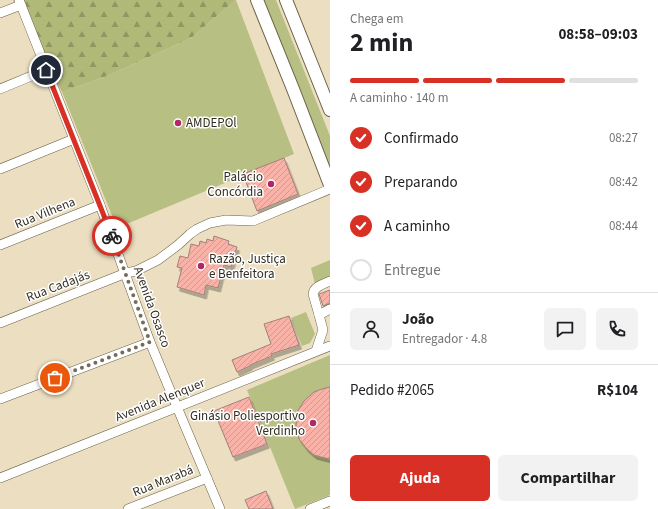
<!DOCTYPE html>
<html lang="pt">
<head>
<meta charset="utf-8">
<style>
  :root { --surface:#fff; --page:#f2f2f2; --text:#202124; --muted:#757577; --line:#e0e0e0; --accent:#d93025 }
  body { margin:0; font-family:"Source Sans 3",sans-serif; background:var(--page); color:var(--text); height:100vh; display:flex; flex-direction:column; font-size:15px; white-space:nowrap }
  * { box-sizing:border-box; margin:0 }
  p { font-size:13px; color:var(--muted) }
  .icon { flex:none; width:22px; height:22px; fill:none; stroke:currentColor; stroke-width:2; stroke-linecap:round; stroke-linejoin:round }
  .map { position:relative; flex:1; overflow:hidden }
  .side { display:flex; flex-direction:column; background:var(--surface); width:328px }
  .side>* { flex:none }
  .pin { position:absolute; display:grid; place-items:center; width:34px; height:34px; color:#fff; margin:-17px; border:2px solid #fff; border-radius:50%; box-shadow:0 1px 4px #0007 }
  .courier { position:absolute; display:grid; place-items:center; width:40px; height:40px; margin:-20px; border:3px solid #d93025; border-radius:50%; background:#fff; color:#222; box-shadow:0 1px 5px #0007 }
  .headline em { font-style:normal; font-weight:700 }
  .headline div { display:flex; flex-direction:column-reverse }
  .headline { display:flex; align-items:center; justify-content:space-between; height:68px; padding:0 20px }
  h1 { font-size:26px; font-weight:700; line-height:30px }
  .bar { display:grid; grid-template-columns:repeat(4,1fr); gap:6px 4px; align-content:center; height:48px; padding:0 20px }
  .bar i { height:5px; border-radius:3px; background:var(--line) }
  .bar .on { background:var(--accent) }
  .bar p { grid-column:span 4 }
  .line { display:flex; align-items:center; gap:10px; padding:0 20px; border-top:1px solid var(--line) }
  .line div { flex:1 }
  .round { display:grid; place-items:center; flex:none; width:42px; height:42px; border-radius:6px; background:var(--page) }
  ol { padding:0 20px; list-style:none }
  li { display:flex; align-items:center; gap:12px; height:44px }
  li p { margin-inline-start:auto }
  li .icon { padding:4px; border-radius:50%; background:var(--accent); color:#fff; stroke-width:4 }
  li:last-child { color:var(--muted) }
  li i { width:22px; height:22px; border:2px solid var(--line); border-radius:50% }
  .cta { display:flex; gap:8px; margin-top:auto; padding:8px 20px }
  .cta a { flex:1; height:46px; border-radius:6px; background:var(--accent); color:#fff; font-size:16px; font-weight:700; line-height:46px; text-align:center }
  .cta a+a { background:var(--page); color:var(--text) }
  main { display:flex; flex:1; min-height:0 }
  .map>svg:first-child { display:block }
  .green { fill:#b7bf83 }
  .forest { fill:url(#forest-firs) }
  .building { fill:url(#building-hatch); stroke:#a2807b; filter:url(#shadow) }
  .lines { fill:none; stroke-linecap:round; stroke-linejoin:round }
  .minor-casing { stroke:#6d6247; stroke-width:10 }
  .major-casing { stroke:#6d6247; stroke-width:14 }
  .minor { stroke:#fff; stroke-width:9 }
  .major { stroke:#fff; stroke-width:12 }
  .done { stroke:#736c5a; stroke-width:4; stroke-dasharray:0 7.2 }
  .route { stroke:#d93025; stroke-width:5 }
  .poi-dot { fill:#b22765; stroke:#fff; stroke-width:1.5 }
  .labels { text-anchor:middle; dominant-baseline:central; stroke-width:3; stroke-linejoin:round; paint-order:stroke }
  .poi-label { font-size:13px; fill:#322e22; stroke:#fff; text-anchor:start }
  .street-label { font-size:13px; fill:#322e22; stroke:#fff }
</style>
</head>
<body>
<main>
<div class="map">
<svg width="330" height="509" viewBox="0 0 330 509">
  <defs>
    <pattern id="forest-firs" width="22" height="20" patternUnits="userSpaceOnUse"><rect width="22" height="20" fill="#b1b979"/><path d="M5 1l3.5 6h-7zM16 11l3.5 6h-7z" fill="#919763"/></pattern>
    <pattern id="building-hatch" width="6" height="6" patternUnits="userSpaceOnUse"><rect width="6" height="6" fill="#f9b2a8"/><path d="M-1 1l2-2M0 6l6-6M5 7l2-2" fill="none" stroke="#d69990"/></pattern>
    <filter id="shadow"><feDropShadow dx="2.5" dy="4" stdDeviation="0" flood-color="#0004"/></filter>
  </defs>
  <rect width="100%" height="100%" fill="#ecdfc1"/>
  <g class="green">
    <path d="M236,0l58,154 -177,74 -55,-136 45,-16 84,-38z"/>
    <path d="M263,0h13l54,136v34z"/>
    <path d="M330,260v16l-15,8 -4,-16z"/>
    <path d="M306,312l9,22 -5,9 -8,3 -11,-28z"/>
    <path d="M330,355v140l-35,14 -48,-119z"/>
  </g>
  <path class="forest" d="M13,0h223l-45,38 -84,38 -45,16z"/>
  <g class="building">
    <path d="M284,158l14,36 -41,17 -14,-37z"/>
    <path d="M214,236l15,5 -1,3 9,3 -6,20 -7,-2 -6,23 -12,-3 -2,10 -27,-8 5,-19 -5,-1 3,-11 8,2 3,-14 8,2 1,-5 6,2 1,-4 6,2z"/>
    <path d="M330,290v13l-7,3 -4,-12z"/>
    <path d="M289,316l10,29 -28,9 1,2 -22,9v1l-13,6 -5,-12 39,-16 -7,-20z"/>
    <path d="M330,387v72l-9,-2 -7,-2 -7,-6 -8,-10 -3,-13 1,-14 7,-11 10,-9 8,-3z"/>
    <path d="M249,397l18,47 -34,13 -19,-46z"/>
    <path d="M266,491l7,18h-24l-4,-9z"/>
  </g>
  <g class="lines">
    <g class="minor-casing">
      <g id="minor">
        <path d="M19,0l81,205 50,137 27,65 43,102"/>
        <path d="M0,13l21,-8"/>
        <path d="M0,89l46,-19"/>
        <path d="M0,169l74,-30"/>
        <path d="M0,245l100,-40"/>
        <path d="M319,315l-6,-21c1,-8 11,-10 17,-13"/>
        <path d="M0,323l126,-50 10,-2 22,-11 20,-15 12,-11 7,-5 13,-6 16,-3 27,1 77,-32"/>
        <path d="M316,351l7,-21 -4,-15 11,-6"/>
        <path d="M0,399l150,-57"/>
        <path d="M0,478l330,-132"/>
        <path d="M128,509l79,-31"/>
        <path d="M310,509l20,-8"/>
      </g>
    </g>
    <g class="major-casing">
      <g id="major">
        <path d="M257,0l36,89 37,96"/>
        <path d="M286,0l44,110"/>
      </g>
    </g>
    <use href="#minor" class="minor"/>
    <use href="#major" class="major"/>
  </g>
  <g class="lines">
    <path class="done" d="M55,378l95,-36 -38,-106"/>
    <path class="route" d="M46,70l66,166"/>
  </g>
  <g class="poi-dot">
    <circle cx="178" cy="123" r="4"/>
    <circle cx="271" cy="184" r="4"/>
    <circle cx="201" cy="266" r="4"/>
    <circle cx="313" cy="423" r="4"/>
  </g>
  <g class="labels">
    <g class="poi-label">
      <text x="186" y="123">AMDEPOl</text>
      <text x="263" y="177" text-anchor="end">Palácio<tspan x="263" dy="15">Concórdia</tspan></text>
      <text x="209" y="259">Razão, Justiça<tspan x="209" dy="15">e Benfeitora</tspan></text>
      <text x="305" y="416" text-anchor="end">Ginásio Poliesportivo<tspan x="305" dy="15">Verdinho</tspan></text>
    </g>
    <g class="street-label">
      <text transform="translate(45 213) rotate(-22)">Rua Vilhena</text>
      <text transform="translate(58 286) rotate(-21)">Rua Cadajás</text>
      <text transform="translate(152 307) rotate(70)">Avenida Osasco</text>
      <text transform="translate(160 400) rotate(-22)">Avenida Alenquer</text>
      <text transform="translate(163 481) rotate(-22)">Rua Marabá</text>
    </g>
  </g>
</svg>
<div class="pin" style="left:55px;top:378px;background:#ea580c"><svg class="icon" aria-label="bag" viewBox="0 0 24 24"><path d="M5 8h14l-1 12H6zM9 8a3 3 0 0 1 6 0"/></svg></div>
<div class="pin" style="left:46px;top:70px;background:#1f2937"><svg class="icon" aria-label="home" viewBox="0 0 24 24"><path d="M3 11l9-7 9 7M6 9v11h12V9"/></svg></div>
<div class="courier" style="left:112px;top:236px"><svg class="icon" aria-label="bike" viewBox="0 0 24 24"><circle cx="6" cy="16" r="4"/><circle cx="18" cy="16" r="4"/><path d="M6 16l4-8h5l3 8M10 8l3 8H6M13 5h3"/></svg></div>
</div>
<section class="side">
<div class="headline"><div><h1>2 min</h1><p>Chega em</p></div><em>08:58–09:03</em></div>
<div class="bar"><i class="on"></i><i class="on"></i><i class="on"></i><i></i><p>A caminho · 140 m</p></div>
<ol>
<li><svg class="icon" aria-label="check" viewBox="0 0 24 24"><path d="M5 12l5 5 9-10"/></svg>Confirmado<p>08:27</p></li>
<li><svg class="icon" aria-label="check" viewBox="0 0 24 24"><path d="M5 12l5 5 9-10"/></svg>Preparando<p>08:42</p></li>
<li><svg class="icon" aria-label="check" viewBox="0 0 24 24"><path d="M5 12l5 5 9-10"/></svg>A caminho<p>08:44</p></li>
<li><i></i>Entregue</li>
</ol>
<div class="line" style="height:72px"><a class="round"><svg class="icon" aria-label="person" viewBox="0 0 24 24"><circle cx="12" cy="8" r="4"/><path d="M4 21q1-7 8-7t8 7"/></svg></a><div><b>João</b><p>Entregador · 4.8</p></div><a class="round"><svg class="icon" aria-label="chat" viewBox="0 0 24 24"><path d="M4 5h16v11H9l-5 4z"/></svg></a><a class="round"><svg class="icon" aria-label="phone" viewBox="0 0 24 24"><path d="M5 4h4l2 5-3 2q2 4 5 5l2-3 5 2v4C11 20 4 13 5 4z"/></svg></a></div>
<div class="line" style="height:52px"><div>Pedido #2065</div><b>R$104</b></div>
<div class="cta"><a>Ajuda</a><a>Compartilhar</a></div>
</section>
</main>
</body>
</html>
